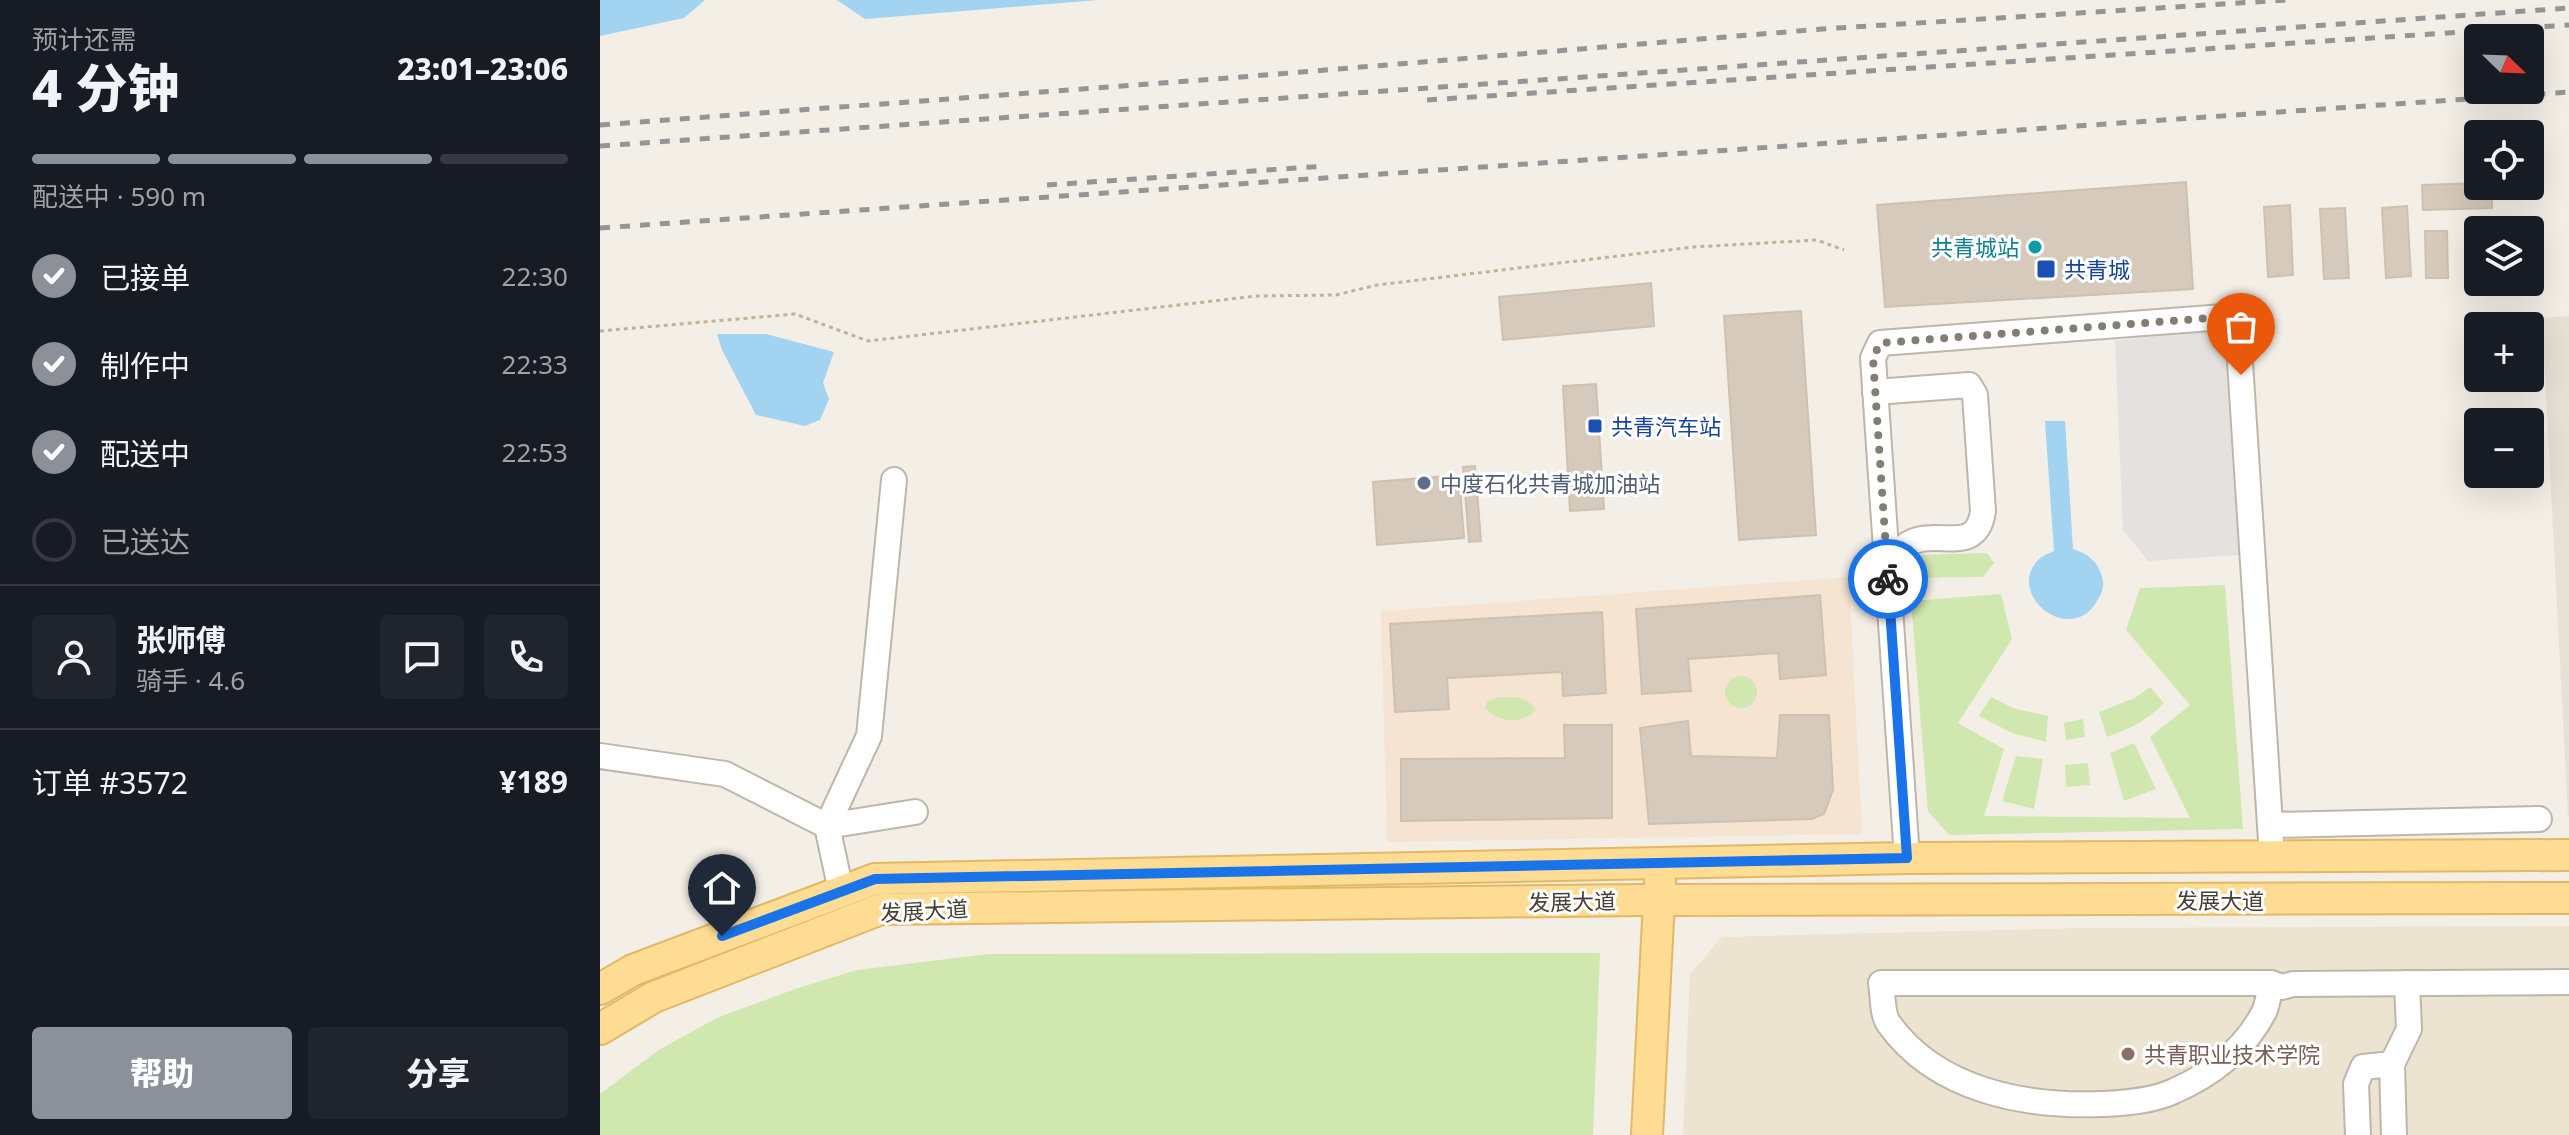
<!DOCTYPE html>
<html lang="zh">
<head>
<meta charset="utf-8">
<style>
  :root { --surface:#171b24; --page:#20242c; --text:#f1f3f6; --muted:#9ea1a6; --line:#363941; --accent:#8c9099 }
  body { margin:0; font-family:"Noto Sans","Noto Sans SC",sans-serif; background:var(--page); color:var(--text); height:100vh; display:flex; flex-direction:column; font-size:30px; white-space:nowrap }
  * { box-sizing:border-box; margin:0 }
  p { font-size:26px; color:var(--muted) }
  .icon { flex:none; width:44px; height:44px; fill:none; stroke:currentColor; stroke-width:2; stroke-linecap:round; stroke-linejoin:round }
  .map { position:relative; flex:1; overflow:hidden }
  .sheet { display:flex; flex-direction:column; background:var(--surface); width:600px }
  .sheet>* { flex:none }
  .needle { width:52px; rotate:113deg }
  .tools { position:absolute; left:1864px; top:24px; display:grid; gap:16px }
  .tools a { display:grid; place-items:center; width:80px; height:80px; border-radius:8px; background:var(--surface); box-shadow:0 8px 32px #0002; font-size:40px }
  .pin { position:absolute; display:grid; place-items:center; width:68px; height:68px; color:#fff; margin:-82px -34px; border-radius:50% 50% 50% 0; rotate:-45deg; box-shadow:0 0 8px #0007 }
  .pin .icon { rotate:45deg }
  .courier { position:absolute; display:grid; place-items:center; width:80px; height:80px; margin:-40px; border:6px solid #1a73e8; border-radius:50%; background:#fff; color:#222; box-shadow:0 2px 10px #0007 }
  .head em { font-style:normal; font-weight:800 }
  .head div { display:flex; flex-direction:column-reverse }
  .head { display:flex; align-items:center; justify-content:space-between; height:136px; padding:0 32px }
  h1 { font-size:52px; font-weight:800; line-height:60px }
  .bar { display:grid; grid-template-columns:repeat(4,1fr); gap:12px 8px; align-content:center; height:96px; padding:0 32px }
  .bar i { height:10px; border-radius:6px; background:var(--line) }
  .bar .active { background:var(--accent) }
  .bar p { grid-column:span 4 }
  .line { display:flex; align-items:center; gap:20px; padding:0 32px; border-top:2px solid var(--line) }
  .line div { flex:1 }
  .round { display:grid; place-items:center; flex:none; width:84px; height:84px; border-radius:8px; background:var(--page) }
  ol { padding:0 32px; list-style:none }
  li { display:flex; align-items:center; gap:24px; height:88px }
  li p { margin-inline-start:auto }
  li .icon { padding:8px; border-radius:50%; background:var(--accent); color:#fff; stroke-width:4 }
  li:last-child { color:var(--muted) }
  li i { width:44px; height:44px; border:4px solid var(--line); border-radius:50% }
  .primary-button { display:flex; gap:16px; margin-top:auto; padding:16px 32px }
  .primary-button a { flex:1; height:92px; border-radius:8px; background:var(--accent); color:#fff; font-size:32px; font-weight:800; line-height:92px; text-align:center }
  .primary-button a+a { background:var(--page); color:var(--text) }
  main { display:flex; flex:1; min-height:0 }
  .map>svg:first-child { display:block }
  .residential { fill:#e7e0d4 }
  .commercial { fill:#f5e4d1 }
  .education { fill:#ece3d0 }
  .green { fill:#d0e7af }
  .parking { fill:#e4e1de }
  .water { fill:#a2d3f0 }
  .building { fill:#d5cabb; stroke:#cfc1af; stroke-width:2 }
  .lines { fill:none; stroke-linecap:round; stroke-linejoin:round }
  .minor-casing { stroke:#beb6a9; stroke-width:28 }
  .major-casing { stroke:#e3b864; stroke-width:34 }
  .path { stroke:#c0b19a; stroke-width:3; stroke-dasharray:4 4; stroke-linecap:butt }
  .minor { stroke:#fff; stroke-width:24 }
  .major { stroke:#fedc94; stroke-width:30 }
  .rail { stroke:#959595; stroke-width:5; stroke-dasharray:10 10; stroke-linecap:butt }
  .done { stroke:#837d73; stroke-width:8; stroke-dasharray:0 14.4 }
  .route { stroke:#1a73e8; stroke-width:10 }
  .culture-dot { fill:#0f9aa8; stroke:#fff; stroke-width:3 }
  .transit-dot { fill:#1a4fb4; stroke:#fff; stroke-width:3 }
  .service-dot { fill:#5c6f8a; stroke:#fff; stroke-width:3 }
  .education-dot { fill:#8d6e63; stroke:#fff; stroke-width:3 }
  .labels { text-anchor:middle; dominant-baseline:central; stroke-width:6; stroke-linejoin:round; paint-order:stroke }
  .culture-label { font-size:22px; fill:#0d838f; stroke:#fff; text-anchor:end }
  .transit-label { font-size:22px; fill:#164399; stroke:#fff; text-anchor:start }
  .service-label { font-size:22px; fill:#4e5e75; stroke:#fff; text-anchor:start }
  .street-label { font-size:22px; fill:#463f35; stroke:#fff }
  .education-label { font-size:22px; fill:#785e54; stroke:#fff; text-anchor:start }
</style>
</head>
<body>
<main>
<section class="sheet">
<div class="head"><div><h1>4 分钟</h1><p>预计还需</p></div><em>23:01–23:06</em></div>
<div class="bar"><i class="active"></i><i class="active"></i><i class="active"></i><i></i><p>配送中 · 590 m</p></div>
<ol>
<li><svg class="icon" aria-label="check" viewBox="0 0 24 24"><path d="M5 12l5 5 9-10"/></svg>已接单<p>22:30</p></li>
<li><svg class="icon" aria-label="check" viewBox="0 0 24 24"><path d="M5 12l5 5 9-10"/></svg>制作中<p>22:33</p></li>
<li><svg class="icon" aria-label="check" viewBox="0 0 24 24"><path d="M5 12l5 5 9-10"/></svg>配送中<p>22:53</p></li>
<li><i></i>已送达</li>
</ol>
<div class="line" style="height:144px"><a class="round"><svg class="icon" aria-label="person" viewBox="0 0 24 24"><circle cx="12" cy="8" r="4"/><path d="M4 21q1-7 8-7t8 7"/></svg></a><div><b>张师傅</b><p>骑手 · 4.6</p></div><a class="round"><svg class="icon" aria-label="chat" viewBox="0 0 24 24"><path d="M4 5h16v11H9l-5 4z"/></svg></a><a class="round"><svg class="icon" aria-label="phone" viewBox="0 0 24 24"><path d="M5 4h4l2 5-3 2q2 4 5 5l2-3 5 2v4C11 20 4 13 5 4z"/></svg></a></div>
<div class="line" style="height:104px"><div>订单 #3572</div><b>¥189</b></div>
<div class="primary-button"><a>帮助</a><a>分享</a></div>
</section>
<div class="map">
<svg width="1969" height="1135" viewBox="0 0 1969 1135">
  <rect width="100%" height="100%" fill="#f3efe6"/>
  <path class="residential" d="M1969,316v500h-1l-26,-498z"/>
  <path class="commercial" d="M1249,577l13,257 -475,8 -6,-231z"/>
  <path class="education" d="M1969,926v209h-886l7,-161 32,-37 358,-9z"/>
  <g class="green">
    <path d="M1387,553l7,10 -11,14 -79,1 1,-10 12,-13z"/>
    <path d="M1625,585l18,244 -294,6 -21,-24 -17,-210 90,-7 11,45 -54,84 46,26 -20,67 206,2 -40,-81 40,-32 -64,-75 14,-42z"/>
    <circle cx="1141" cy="692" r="16"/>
    <path d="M1550,687l14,16c-16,17 -35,26 -57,34l-8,-25 36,-14z"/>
    <path d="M898,697c16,0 28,-2 38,13 -15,15 -37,13 -51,-2l2,-6z"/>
    <path d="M1391,697l24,12 33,7 -2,26 -34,-9 -33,-17z"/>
    <path d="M1483,719l2,18 -19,3 -2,-17z"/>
    <path d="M1534,743l22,46 -32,12 -14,-48z"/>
    <path d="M1416,756l27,3 -9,50 -32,-8z"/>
    <path d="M1488,763l2,22 -24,2 -1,-22z"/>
    <path d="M1000,953l-7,182h-993v-41l60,-45 59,-32 76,-28 62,-19 131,-16z"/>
  </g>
  <path class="parking" d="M1623,329l16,226 -91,6 -25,-31 -8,-189z"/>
  <g class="water">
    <path d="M0,0h105l-21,18 -84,18z"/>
    <path d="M237,0h262l-234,19z"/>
    <path d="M117,334h49l68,18 -11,31 6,16 -9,21 -15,6 -49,-11 -34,-65z"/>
    <path d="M1445,421h20l8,128c15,5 25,12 29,28 3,9 0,16 -5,24 -26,46 -92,-6 -59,-41 4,-4 11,-7 16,-9z"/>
  </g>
  <g class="building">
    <path d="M1586,182l7,107 -308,18 -8,-102z"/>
    <path d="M1878,183v3h14v22l-69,2 -1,-25z"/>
    <path d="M1690,205l3,70 -25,2 -4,-70z"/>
    <path d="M1807,206l4,70 -25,2 -4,-70z"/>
    <path d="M1745,208l4,70 -25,1 -4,-70z"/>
    <path d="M1912,217l15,1 -1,12h-15z"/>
    <path d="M1825,231h22l1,47h-22z"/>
    <path d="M1051,283l3,43 -151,14 -4,-43z"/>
    <path d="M1201,311l15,224 -77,5 -15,-224z"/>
    <path d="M996,384l8,125 -34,2 -7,-125z"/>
    <path d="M875,466l6,75 -12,1 -6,-75z"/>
    <path d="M859,475l5,63 -87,7 -4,-63z"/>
    <path d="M1220,595l6,80 -46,4 -2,-26 -90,6 3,32 -49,3 -6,-85z"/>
    <path d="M1002,612l4,81 -43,3 -1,-24 -115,6 2,31 -54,3 -5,-88z"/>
    <path d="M1180,715h49l4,75 -9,24 -12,5 -163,5 -9,-96 48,-7 3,35 86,2z"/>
    <path d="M964,725h48v93l-211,3v-62l164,-1z"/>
  </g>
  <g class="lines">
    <g class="minor-casing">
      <g id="minor">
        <path d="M1275,392l94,-7 6,10 8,116c-7,52 -58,7 -85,42 -4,6 -6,16 -9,23"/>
        <path d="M0,756l125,18 102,52 14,65"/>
        <path d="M1670,825l269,-6"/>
        <path d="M227,826l42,-90 25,-256"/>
        <path d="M227,826l88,-14"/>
        <path d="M1307,858l-34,-500 7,-15 344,-26 15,30 33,509"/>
        <path d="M1671,983c-2,9 -3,21 -7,29 -19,37 -53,63 -90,79 -21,10 -48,12 -71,13 -77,3 -166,-13 -214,-80 -7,-9 -6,-29 -8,-41h390l11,4 11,-3 276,-2"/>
        <path d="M1758,1135l-2,-51 7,-17 29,-3"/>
        <path d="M1794,1135l-2,-71 17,-35 -2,-46"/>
      </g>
    </g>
    <g class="major-casing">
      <g id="major">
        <path d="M0,989l33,-19 242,-91 1032,-21 662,-3"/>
        <path d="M0,1029l54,-32 227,-88 759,-9 929,-2"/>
        <path d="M1047,1135l13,-254"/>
      </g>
    </g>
    <path class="path" d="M0,331l195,-17 73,27 388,-45 80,-1 41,-10 316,-38 124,-7 27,10"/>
    <use href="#minor" class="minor"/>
    <use href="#major" class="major"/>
    <g class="rail">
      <path d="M827,100l1142,-75"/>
      <path d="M0,125l629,-47 593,-49 464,-29"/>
      <path d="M0,146l1969,-138"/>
      <path d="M447,185l279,-19"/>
      <path d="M0,228l1969,-136"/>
    </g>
  </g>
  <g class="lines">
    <path class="done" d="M1288,579l-15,-221 7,-15 344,-26 15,30 2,28"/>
    <path class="route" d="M122,936l153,-57 1032,-21 -19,-279"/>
  </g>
  <circle class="culture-dot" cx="1435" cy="247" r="8"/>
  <g class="transit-dot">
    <rect x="1436" y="259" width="20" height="20" rx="4"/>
    <rect x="987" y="418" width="16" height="16" rx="4"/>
  </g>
  <circle class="service-dot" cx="824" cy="483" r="8"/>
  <circle class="education-dot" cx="1528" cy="1054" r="8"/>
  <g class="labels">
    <g class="culture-label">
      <text x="1419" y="247">共青城站</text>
    </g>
    <g class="transit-label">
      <text x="1464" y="269">共青城</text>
      <text x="1011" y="426">共青汽车站</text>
    </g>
    <g class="service-label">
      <text x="840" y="483">中度石化共青城加油站</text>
    </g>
    <g class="street-label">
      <text x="1620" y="900">发展大道</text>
      <text transform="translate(972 901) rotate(-1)">发展大道</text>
      <text transform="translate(324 910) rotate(-3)">发展大道</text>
    </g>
    <g class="education-label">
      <text x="1544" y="1054">共青职业技术学院</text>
    </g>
  </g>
</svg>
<div class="tools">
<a><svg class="needle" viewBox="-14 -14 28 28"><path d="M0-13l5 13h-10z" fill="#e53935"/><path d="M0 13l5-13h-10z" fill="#9ea1a6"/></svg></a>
<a><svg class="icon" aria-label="locate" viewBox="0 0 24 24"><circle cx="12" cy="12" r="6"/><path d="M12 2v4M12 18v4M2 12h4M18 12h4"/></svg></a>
<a><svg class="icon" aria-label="layers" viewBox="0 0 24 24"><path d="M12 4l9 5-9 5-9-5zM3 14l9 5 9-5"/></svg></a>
<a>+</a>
<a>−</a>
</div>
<div class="pin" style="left:1641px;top:375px;background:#ea580c"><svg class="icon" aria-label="bag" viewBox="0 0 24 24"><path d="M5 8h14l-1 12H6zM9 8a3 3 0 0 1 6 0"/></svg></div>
<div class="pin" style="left:122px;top:936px;background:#1f2937"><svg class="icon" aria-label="home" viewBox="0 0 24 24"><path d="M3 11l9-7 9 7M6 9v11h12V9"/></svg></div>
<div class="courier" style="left:1288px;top:579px"><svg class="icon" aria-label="bike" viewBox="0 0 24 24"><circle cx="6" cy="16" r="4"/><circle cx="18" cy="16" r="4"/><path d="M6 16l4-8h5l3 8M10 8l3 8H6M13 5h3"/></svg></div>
</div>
</main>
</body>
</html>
